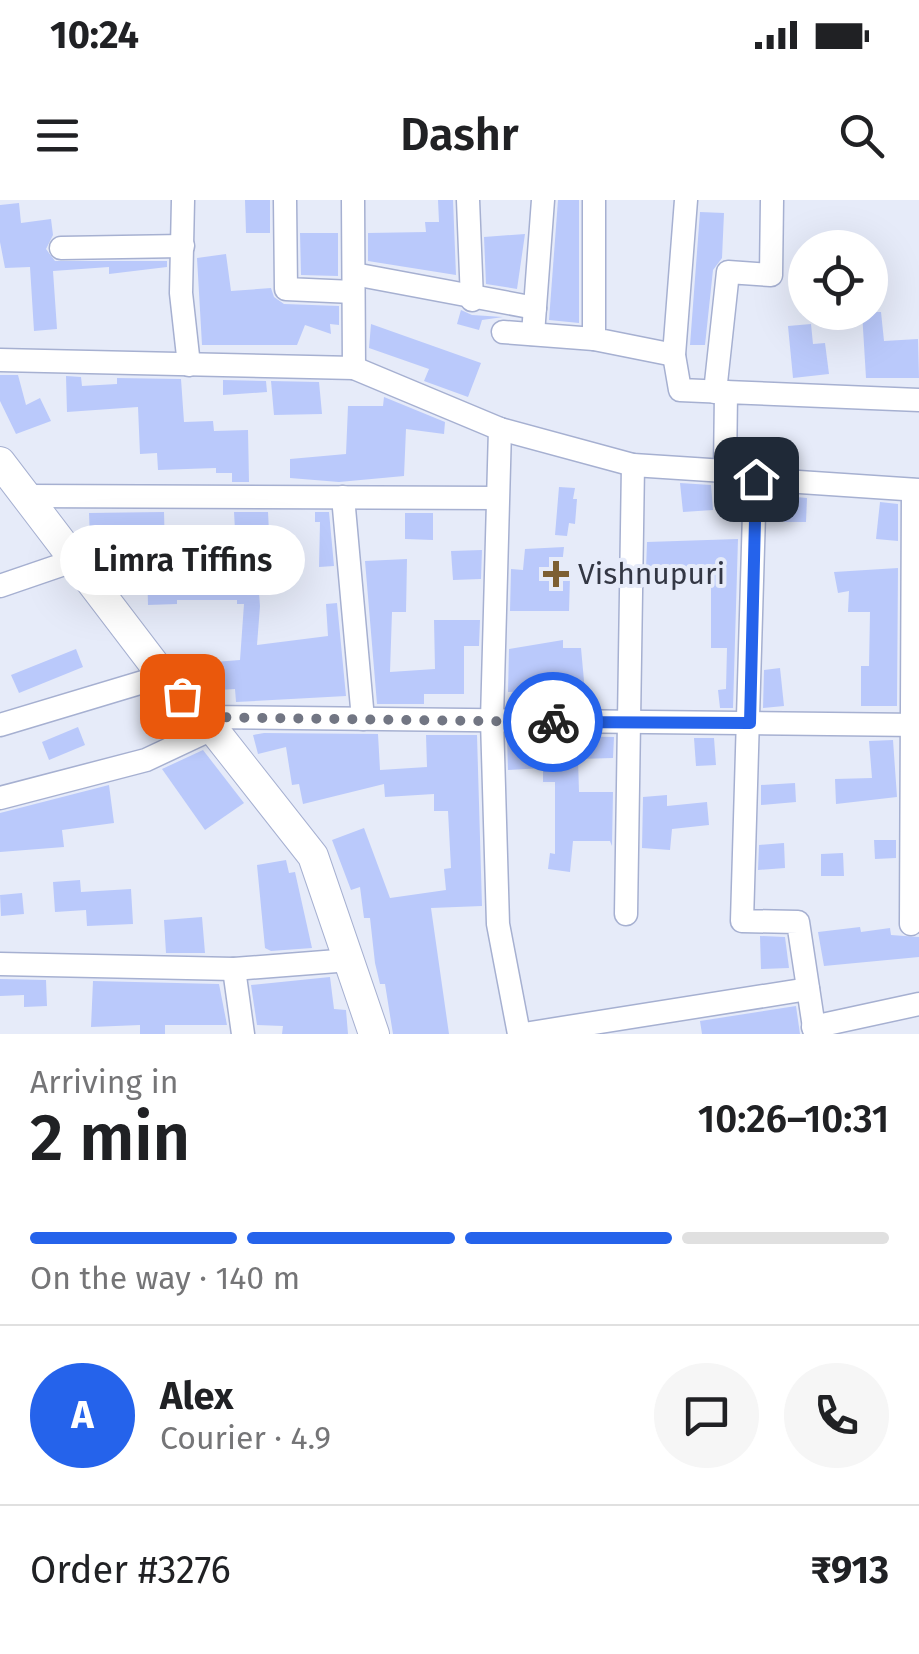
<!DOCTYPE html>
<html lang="en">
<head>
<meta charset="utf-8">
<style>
  :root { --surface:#fff; --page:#f6f6f6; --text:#202124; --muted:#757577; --line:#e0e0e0; --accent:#2563eb }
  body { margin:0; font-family:"Fira Sans",sans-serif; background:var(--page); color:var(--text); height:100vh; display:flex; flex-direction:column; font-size:38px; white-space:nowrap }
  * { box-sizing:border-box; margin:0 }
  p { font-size:32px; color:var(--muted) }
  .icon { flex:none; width:55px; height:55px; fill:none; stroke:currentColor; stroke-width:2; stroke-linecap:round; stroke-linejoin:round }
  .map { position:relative; height:834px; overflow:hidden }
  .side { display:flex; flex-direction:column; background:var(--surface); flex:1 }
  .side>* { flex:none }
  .tools { position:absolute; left:788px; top:30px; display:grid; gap:20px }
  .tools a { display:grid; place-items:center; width:100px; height:100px; border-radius:50%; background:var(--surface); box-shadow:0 10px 40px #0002; font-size:50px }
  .pin { position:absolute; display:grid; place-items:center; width:85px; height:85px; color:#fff; margin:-42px; border-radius:20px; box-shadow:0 5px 15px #0006 }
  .courier { position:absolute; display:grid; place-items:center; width:100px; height:100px; margin:-50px; border:8px solid #2563eb; border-radius:50%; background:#fff; color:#222; box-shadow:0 2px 12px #0007 }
  .bubble { position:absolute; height:70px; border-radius:35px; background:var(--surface); box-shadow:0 10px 40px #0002; font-size:32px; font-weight:600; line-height:70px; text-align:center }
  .headline em { font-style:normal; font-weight:600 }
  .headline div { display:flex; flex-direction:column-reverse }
  .headline { display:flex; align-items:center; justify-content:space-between; height:170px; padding:0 30px }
  h1 { font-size:65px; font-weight:600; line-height:75px }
  .bar { display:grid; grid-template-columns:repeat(4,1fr); gap:15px 10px; align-content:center; height:120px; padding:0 30px }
  .bar i { height:12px; border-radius:8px; background:var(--line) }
  .bar .on { background:var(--accent) }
  .bar p { grid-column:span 4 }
  .line { display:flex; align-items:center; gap:25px; padding:0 30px; border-top:2px solid var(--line) }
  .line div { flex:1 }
  .round { display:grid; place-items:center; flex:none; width:105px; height:105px; border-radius:52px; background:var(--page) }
  .status { display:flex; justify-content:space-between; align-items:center; height:70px; padding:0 50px; background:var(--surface); direction:ltr }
  .status svg { height:28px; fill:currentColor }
  header { display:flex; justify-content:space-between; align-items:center; height:130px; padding:0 30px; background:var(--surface); font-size:45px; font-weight:600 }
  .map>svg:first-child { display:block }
  .building { fill:#bac9fb }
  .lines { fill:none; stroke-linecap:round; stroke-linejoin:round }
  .minor-casing { stroke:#a6b0d1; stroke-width:25 }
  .tertiary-casing { stroke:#a6b0d1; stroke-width:32 }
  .minor { stroke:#fff; stroke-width:22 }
  .tertiary { stroke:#fff; stroke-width:30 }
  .done { stroke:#727683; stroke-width:10; stroke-dasharray:0 18 }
  .route { stroke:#2563eb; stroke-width:12 }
  .poi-dot { fill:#7d5f33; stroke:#e6ebf9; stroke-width:4 }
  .labels { text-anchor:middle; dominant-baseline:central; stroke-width:8; stroke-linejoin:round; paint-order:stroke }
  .poi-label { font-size:30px; fill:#333744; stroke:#e6ebf9; text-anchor:start }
</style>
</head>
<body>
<div class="status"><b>10:24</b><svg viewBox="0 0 49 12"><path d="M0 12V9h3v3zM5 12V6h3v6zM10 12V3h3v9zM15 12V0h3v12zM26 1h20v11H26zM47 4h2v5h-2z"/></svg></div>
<header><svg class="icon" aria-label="menu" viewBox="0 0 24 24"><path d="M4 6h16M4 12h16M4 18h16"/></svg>Dashr<svg class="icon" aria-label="search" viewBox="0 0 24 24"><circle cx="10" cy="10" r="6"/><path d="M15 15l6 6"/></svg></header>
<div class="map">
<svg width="919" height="834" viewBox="0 0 919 834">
  <rect width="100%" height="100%" fill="#e6ebf9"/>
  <g class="building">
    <path d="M245,0h25v33h-24z"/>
    <path d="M438,0h15l3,75 -88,-14v-28l58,-1 -1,-10h14z"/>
    <path d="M558,0h21v123l-30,-3z"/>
    <path d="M19,3l2,20 30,-4 2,16 -7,14 9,12h112v6l-58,7v-7l-56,4 4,58 -23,2 -4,-64 -25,1 -5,-26v-37z"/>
    <path d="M700,12l24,1 -2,45 -9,12 -8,75h-15z"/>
    <path d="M300,33h38v43l-37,-1z"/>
    <path d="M525,34l-8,55 -31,-5 -2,-47z"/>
    <path d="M226,54l5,37 40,-3 3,9 10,7 55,2v19l-9,-1 1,10 -26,-9 -8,20h-95l-5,-87z"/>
    <path d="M461,110l11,5 31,2 -21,3 -3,10 -22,-6z"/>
    <path d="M862,112h19l3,29 34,-2 1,39h-53z"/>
    <path d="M371,124l110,39 -13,34 -44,-16 5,-12 -60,-21z"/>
    <path d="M811,124l2,20 12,-1 4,31 -36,4 -5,-52z"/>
    <path d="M0,175h18l8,30 14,-7 11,23 -35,13 -16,-33z"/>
    <path d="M66,176l15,1 1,9 35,-2v-6l64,1 3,43 29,-1 1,10 34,-1 1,52h-17v-9h-16v-5l-58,2 -1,-17 -17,1 -2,-47 -71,5z"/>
    <path d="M223,180l43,1 1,11 -44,3z"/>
    <path d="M271,181l48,1 3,32 -48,1z"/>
    <path d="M384,197l61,25 -1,12 -38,-5 -2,47 -65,6 -49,-4v-19l56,-5 2,-48h35z"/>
    <path d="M680,283l31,2 2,25 -30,2z"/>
    <path d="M559,287l16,1 -2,11h4l-2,25 -6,-1 -2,13 -12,-1z"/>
    <path d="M785,296l22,2 -1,24h-22z"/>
    <path d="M880,302l18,2v37l-22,-2z"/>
    <path d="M164,312l1,37h71l-2,-37h34l2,40 -14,1 4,53 -3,39 71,-9 -2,-32 11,-1 9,93 -110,6 -1,-13 -32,2 -2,-28 39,-3 4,-56h-7v-4h-60v4l-29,1 -1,-39 -38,3 -3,-30 -16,1 -1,-27z"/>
    <path d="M315,312h14l5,54 -15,1 1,-45h-5z"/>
    <path d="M405,313h28v27l-28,-1z"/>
    <path d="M738,339l-5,169h-13l-2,-18 8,-1 1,-41h-16v-73l-65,-5 1,-28z"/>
    <path d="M564,347l-3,27 9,2 -1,35h-59l1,-42 12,1 2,-21z"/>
    <path d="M482,350l-1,29 -28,1 -2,-29z"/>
    <path d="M407,359l-1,53h-14l-2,60 45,-3 -1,-49h46l-1,26h-15v48h-40v10h-47l-12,-143z"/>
    <path d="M898,368l-1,138h-36v-40h8l1,-54h-22l1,-21 -11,2 -4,-21z"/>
    <path d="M563,440v8h18l4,44 -45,5v-6l-32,1 1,-43z"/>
    <path d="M76,449l7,18 -64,26 -8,-18z"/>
    <path d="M780,468l4,38 -21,2 1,-38z"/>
    <path d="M172,513l10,14 -22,10 -8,-13z"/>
    <path d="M78,527l7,18 -36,15 -7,-18z"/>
    <path d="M264,533l114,1 2,36 47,-3 -1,-32h51l5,171 -51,2 18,126h-56l-8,-50h-5l-5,-21 -5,-45h-6l-4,-31 -9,3 -19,-50 32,-12 26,70 56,-8 -2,-21 7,-1 -3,-57h-14v-17l-49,3 -1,-13 -81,20 -4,-20 -7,1 -6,-38 -28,7 -5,-19z"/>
    <path d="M507,535l107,2 -1,21 -35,1 1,33h34l-1,54 -2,-5h-37l-3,31 -22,-3 2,-16 5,1v-72h-12v-14l-35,2z"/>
    <path d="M694,538h20l2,27 -20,1z"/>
    <path d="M893,540l4,57 -61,7 -1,-25 37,-1 -3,-37z"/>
    <path d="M203,550l41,53 -39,27 -43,-61z"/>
    <path d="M795,583l1,19 -35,3v-20z"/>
    <path d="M109,585l5,38 -52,7 2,17 -64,5v-39z"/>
    <path d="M667,595v11l40,-4 2,23 -37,4 -2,21 -28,-2 1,-51z"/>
    <path d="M874,640h22v18l-21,1z"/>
    <path d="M784,643l1,25 -27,2 1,-25z"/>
    <path d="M843,653l1,23h-23v-22z"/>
    <path d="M286,660l3,13 6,-1 17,76 -41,3 -6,-3 -8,-83z"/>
    <path d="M80,680l1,12 50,-3 2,35 -46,2 -1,-16 -31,2 -2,-30z"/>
    <path d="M22,693l2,21 -23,2 -1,-21z"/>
    <path d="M202,717l3,36h-39l-2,-33z"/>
    <path d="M860,727l1,5 29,-4 1,7 28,2v20l-95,9 -6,-34z"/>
    <path d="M760,736l25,1 4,31 -28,1z"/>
    <path d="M330,777l4,32 12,1 2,24h-66l1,-8 -26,-1 -6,-40z"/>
    <path d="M0,779l46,1 1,26 -23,1v-12l-24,1z"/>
    <path d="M93,781l126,3 8,41h-62v9h-25v-9l-49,2z"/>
    <path d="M796,806l4,28h-98l-2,-13z"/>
  </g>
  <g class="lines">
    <g class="minor-casing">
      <g id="minor">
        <path d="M183,0l-2,93 8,72"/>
        <path d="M285,0l1,89 67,3"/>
        <path d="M353,0l1,168"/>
        <path d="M468,0l4,100"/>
        <path d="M594,0v139l80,16"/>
        <path d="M686,0l-12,155 6,35 46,2"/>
        <path d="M61,48l122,-2"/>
        <path d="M354,74l181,34"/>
        <path d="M503,132l91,7"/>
        <path d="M533,134l10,-134"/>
        <path d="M0,160l354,8 146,61 133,36 92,6"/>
        <path d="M715,192l13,-120 43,3 1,-75"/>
        <path d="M919,200l-193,-8 -1,79 30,8 164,11"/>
        <path d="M500,229l-8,291 6,204 21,110"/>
        <path d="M755,279l-13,442 56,1 17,112"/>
        <path d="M27,296l469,2"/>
        <path d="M343,297l20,222"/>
        <path d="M0,386l73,-25"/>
        <path d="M200,517l719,8"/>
        <path d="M0,525l163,-49"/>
        <path d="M0,598l146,-38 66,-31"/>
        <path d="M626,714l7,-449"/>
        <path d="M911,724l2,-434"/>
        <path d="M0,764l234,5 116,-9"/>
        <path d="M234,769l9,65"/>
        <path d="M813,827l106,-23"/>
        <path d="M524,834l284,-45"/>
      </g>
    </g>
    <g class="tertiary-casing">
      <path id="tertiary" d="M0,262l163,214 54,58 96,122 61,178"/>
    </g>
    <use href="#minor" class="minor"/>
    <use href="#tertiary" class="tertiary"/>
  </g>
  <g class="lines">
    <path class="done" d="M182,496l18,21 353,5"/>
    <path class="route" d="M553,522l197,1 6,-244"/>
  </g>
  <path class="poi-dot" d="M551 359h10v10h10v10h-10v10h-10v-10h-10v-10h10z"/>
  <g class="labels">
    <g class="poi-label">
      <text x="578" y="374">Vishnupuri</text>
    </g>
  </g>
</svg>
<div class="tools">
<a><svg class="icon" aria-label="locate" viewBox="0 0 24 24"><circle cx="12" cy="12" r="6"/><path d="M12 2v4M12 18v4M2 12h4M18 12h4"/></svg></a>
</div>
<div class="pin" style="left:182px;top:496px;background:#ea580c"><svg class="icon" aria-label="bag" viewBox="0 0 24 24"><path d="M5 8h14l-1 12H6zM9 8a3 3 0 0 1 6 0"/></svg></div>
<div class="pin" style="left:756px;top:279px;background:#1f2937"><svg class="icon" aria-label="home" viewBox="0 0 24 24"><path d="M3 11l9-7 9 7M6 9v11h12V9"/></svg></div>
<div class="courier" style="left:553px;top:522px"><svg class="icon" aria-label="bike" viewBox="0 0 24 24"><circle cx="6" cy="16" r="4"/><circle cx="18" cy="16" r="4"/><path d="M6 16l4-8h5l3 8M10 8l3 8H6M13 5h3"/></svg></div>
<div class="bubble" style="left:60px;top:325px;width:245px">Limra Tiffins</div>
</div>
<section class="side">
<div class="headline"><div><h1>2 min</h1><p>Arriving in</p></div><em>10:26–10:31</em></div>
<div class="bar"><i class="on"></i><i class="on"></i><i class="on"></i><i></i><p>On the way · 140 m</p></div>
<div class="line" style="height:180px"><b class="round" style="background:var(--accent);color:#fff">A</b><div><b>Alex</b><p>Courier · 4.9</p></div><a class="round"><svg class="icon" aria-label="chat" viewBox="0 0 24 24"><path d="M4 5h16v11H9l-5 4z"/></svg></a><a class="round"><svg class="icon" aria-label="phone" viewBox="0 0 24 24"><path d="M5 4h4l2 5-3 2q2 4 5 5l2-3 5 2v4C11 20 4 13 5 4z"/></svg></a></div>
<div class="line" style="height:130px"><div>Order #3276</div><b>₹913</b></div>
</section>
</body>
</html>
